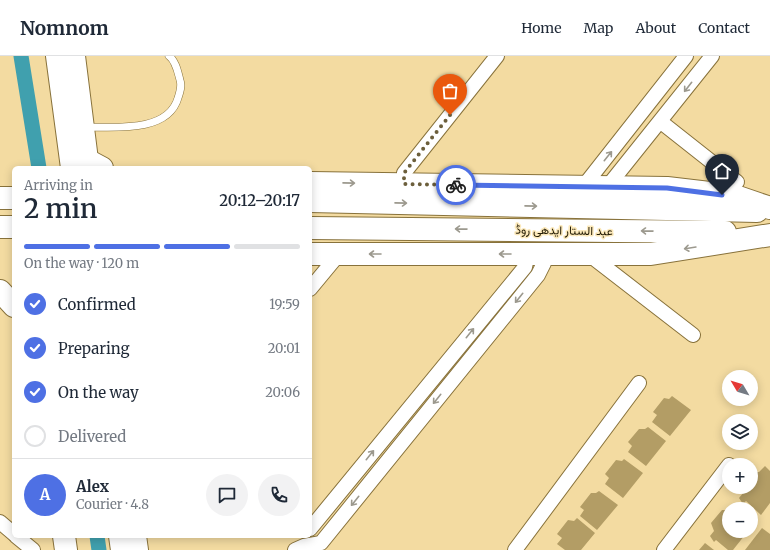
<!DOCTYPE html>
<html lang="en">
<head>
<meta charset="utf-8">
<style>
  :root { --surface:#fff; --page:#f2f2f3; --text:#1f2937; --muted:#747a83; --line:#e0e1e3; --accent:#4e70e4 }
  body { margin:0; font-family:Merriweather,Vazirmatn,serif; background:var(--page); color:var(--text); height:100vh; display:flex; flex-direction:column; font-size:15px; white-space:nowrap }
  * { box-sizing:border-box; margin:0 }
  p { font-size:13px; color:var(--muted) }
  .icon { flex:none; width:22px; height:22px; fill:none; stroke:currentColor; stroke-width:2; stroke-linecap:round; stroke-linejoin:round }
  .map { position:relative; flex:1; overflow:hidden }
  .details { position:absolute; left:12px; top:110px; width:300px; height:372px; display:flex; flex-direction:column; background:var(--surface); border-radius:6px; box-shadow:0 2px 10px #0003 }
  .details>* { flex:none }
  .needle { width:26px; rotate:308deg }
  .tools { position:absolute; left:722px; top:314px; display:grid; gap:8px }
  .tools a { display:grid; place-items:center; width:36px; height:36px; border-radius:50%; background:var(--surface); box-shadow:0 2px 10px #0003; font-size:20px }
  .pin { position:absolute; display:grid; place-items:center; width:34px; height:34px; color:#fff; margin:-41px -17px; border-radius:50% 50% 50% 0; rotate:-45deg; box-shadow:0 0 4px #0007 }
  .pin .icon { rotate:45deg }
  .courier { position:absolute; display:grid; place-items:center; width:40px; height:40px; margin:-20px; border:3px solid #4e70e4; border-radius:50%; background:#fff; color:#222; box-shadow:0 1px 5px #0007 }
  .summary em { font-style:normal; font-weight:600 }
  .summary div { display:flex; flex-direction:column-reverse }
  .summary { display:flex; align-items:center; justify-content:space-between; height:68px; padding:0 12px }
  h1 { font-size:26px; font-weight:600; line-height:30px }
  .bar { display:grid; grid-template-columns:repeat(4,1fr); gap:6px 4px; align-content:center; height:48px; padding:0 12px }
  .bar i { height:5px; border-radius:3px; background:var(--line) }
  .bar .current { background:var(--accent) }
  .bar p { grid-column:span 4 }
  .line { display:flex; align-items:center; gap:10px; padding:0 12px; border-top:1px solid var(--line) }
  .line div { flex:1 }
  .round { display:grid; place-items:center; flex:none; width:42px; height:42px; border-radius:21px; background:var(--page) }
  ol { padding:0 12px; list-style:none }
  li { display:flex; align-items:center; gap:12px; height:44px }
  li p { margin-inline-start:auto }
  li .icon { padding:4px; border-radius:50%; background:var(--accent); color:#fff; stroke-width:4 }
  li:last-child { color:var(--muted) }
  li i { width:22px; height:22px; border:2px solid var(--line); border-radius:50% }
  header { display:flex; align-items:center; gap:24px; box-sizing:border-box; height:56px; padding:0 20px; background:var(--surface); border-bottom:1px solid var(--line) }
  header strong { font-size:19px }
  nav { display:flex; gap:22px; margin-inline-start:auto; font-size:14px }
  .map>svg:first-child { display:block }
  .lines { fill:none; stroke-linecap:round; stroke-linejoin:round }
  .canal { stroke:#40a0ae; stroke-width:15 }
  .building { fill:#b39d65 }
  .lane-casing { stroke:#88723b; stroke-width:8 }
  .street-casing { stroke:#88723b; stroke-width:16 }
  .secondary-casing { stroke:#88723b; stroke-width:22 }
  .primary-casing { stroke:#88723b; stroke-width:24 }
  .highway-casing { stroke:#88723b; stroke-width:24 }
  .lane { stroke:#fff; stroke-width:7 }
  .street { stroke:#fff; stroke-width:14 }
  .secondary { stroke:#fff; stroke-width:20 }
  .primary { stroke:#fff; stroke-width:22 }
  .highway { stroke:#fff; stroke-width:22 }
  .oneway { stroke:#9c998e }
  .done { stroke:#6c5f3c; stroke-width:4; stroke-dasharray:0 7.2 }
  .route { stroke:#4e70e4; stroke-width:5 }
  .labels { text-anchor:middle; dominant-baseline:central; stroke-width:3; stroke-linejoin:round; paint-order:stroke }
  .street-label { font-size:12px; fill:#241c05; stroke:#fce9bb }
</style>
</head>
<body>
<header>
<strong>Nomnom</strong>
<nav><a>Home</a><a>Map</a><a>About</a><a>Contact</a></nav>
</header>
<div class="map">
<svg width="770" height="494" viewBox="0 0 770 494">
  <rect width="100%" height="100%" fill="#f3dba1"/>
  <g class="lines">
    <g class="canal">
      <path d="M21,0l18,112"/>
      <path d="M97,480l2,14"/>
    </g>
  </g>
  <g class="building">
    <path d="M672,340l19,14 -21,26 -18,-14 5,-7 -4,-3 11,-14 5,1z"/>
    <path d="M648,371l18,14 -20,25 -18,-14 4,-6 -4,-4 11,-13h6z"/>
    <path d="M624,403l19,14 -20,25 -18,-14 4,-6 -4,-4 11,-14 6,1z"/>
    <path d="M765,410l5,5v32l-9,12 -15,-14 -3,3 -4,-6 5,-6 -2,-5h9v-15h8z"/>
    <path d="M599,435l19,14 -21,25 -17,-14 4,-6 -4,-3 11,-14h5z"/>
    <path d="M722,454h7v21h19l-15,19h-5l-12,-10 -2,2 -4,-6 4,-5 -3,-8z"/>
    <path d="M577,462l18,15 -14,17h-16l-8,-6 5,-6 -5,-4 11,-14 6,1z"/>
    <path d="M762,472l8,6v16h-25z"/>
    <path d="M705,487l9,7h-15z"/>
  </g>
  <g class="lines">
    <g class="lane-casing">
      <path id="lane" d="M85,71c29,0 83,6 93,-29 2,-6 4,-12 2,-18 -2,-7 -4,-19 -11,-24"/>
    </g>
    <g class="street-casing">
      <g id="street">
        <path d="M661,66l76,60"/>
        <path d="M403,128l1,-11 93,-117"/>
        <path d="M608,130l104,-130"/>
        <path d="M583,131l103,-131"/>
        <path d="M596,197v7l97,75"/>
        <path d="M310,233l29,-35"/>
        <path d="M0,466l14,12"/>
        <path d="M310,473l215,-262 3,-14"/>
        <path d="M16,480l17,14"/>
        <path d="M295,494l9,-4 17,-3 217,-268 6,-12v-9"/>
        <path d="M515,494l124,-167"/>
        <path d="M664,494l65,-85"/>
      </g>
    </g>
    <g class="secondary-casing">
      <g id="secondary">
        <path d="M56,0l15,112"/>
        <path d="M75,0l14,112"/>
        <path d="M119,480l2,14"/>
        <path d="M136,480l2,14"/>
      </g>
    </g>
    <g class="primary-casing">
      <g id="primary">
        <path d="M87,104l15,8"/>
        <path d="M310,127l357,5 68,8 35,12"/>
        <path d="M0,142h14"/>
        <path d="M310,145l447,10"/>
        <path d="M0,171h14"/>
        <path d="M310,172l415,4"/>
        <path d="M310,198h341l119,-19"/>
      </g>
    </g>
    <g class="highway-casing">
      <g id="highway">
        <path d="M0,235l14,15"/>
        <path d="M64,480l2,14"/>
      </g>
    </g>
    <use href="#lane" class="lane"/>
    <use href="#street" class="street"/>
    <use href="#secondary" class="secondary"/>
    <use href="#primary" class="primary"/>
    <use href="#highway" class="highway"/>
  </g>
  <defs><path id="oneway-shaft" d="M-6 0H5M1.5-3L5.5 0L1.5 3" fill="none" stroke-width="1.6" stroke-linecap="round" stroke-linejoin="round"/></defs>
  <g class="oneway">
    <use href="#oneway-shaft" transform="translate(688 31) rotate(128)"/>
    <use href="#oneway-shaft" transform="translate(608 100) rotate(-51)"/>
    <use href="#oneway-shaft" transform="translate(349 127) rotate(1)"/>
    <use href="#oneway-shaft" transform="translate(401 147) rotate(1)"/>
    <use href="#oneway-shaft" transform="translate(531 150) rotate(1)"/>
    <use href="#oneway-shaft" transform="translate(461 173) rotate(-179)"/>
    <use href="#oneway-shaft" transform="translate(647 175) rotate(-179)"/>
    <use href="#oneway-shaft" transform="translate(690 192) rotate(171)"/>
    <use href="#oneway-shaft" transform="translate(375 198) rotate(180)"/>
    <use href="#oneway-shaft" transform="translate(505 198) rotate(180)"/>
    <use href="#oneway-shaft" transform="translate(519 242) rotate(129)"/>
    <use href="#oneway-shaft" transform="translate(470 277) rotate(-51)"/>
    <use href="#oneway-shaft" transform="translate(437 343) rotate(129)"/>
    <use href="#oneway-shaft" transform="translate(370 399) rotate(-51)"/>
    <use href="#oneway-shaft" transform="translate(355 445) rotate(129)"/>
  </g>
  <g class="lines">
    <path class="done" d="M450,59l-46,58v11l52,1"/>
    <path class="route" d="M456,129l211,3 55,7"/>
  </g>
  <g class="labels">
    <g class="street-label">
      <text transform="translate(564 174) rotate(1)">عبد الستار ایدھی روڈ</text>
    </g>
  </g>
</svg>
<div class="tools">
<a><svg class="needle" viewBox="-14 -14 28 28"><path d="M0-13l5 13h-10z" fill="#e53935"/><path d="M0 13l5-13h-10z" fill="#747a83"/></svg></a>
<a><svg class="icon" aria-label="layers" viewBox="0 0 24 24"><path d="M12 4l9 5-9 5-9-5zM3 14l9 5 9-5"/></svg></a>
<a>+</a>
<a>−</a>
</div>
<div class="pin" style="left:450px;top:59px;background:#ea580c"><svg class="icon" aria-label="bag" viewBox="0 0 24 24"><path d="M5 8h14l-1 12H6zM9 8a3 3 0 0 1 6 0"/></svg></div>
<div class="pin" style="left:722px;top:139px;background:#1f2937"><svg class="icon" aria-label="home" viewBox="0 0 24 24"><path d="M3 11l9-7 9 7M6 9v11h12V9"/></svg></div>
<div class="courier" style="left:456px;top:129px"><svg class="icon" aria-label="bike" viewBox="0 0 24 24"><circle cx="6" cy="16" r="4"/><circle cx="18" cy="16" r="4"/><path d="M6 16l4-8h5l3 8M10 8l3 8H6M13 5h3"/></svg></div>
<section class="details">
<div class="summary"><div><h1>2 min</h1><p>Arriving in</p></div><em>20:12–20:17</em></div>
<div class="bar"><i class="current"></i><i class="current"></i><i class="current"></i><i></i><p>On the way · 120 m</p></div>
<ol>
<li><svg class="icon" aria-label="check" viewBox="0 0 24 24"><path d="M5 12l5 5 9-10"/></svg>Confirmed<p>19:59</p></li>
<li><svg class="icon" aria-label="check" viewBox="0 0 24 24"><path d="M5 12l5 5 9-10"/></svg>Preparing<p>20:01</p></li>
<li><svg class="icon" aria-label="check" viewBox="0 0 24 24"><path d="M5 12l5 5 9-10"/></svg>On the way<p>20:06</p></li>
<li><i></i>Delivered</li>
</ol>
<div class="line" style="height:72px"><b class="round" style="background:var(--accent);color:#fff">A</b><div><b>Alex</b><p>Courier · 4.8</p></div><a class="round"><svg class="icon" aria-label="chat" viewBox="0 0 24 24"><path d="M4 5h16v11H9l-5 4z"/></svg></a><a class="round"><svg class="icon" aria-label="phone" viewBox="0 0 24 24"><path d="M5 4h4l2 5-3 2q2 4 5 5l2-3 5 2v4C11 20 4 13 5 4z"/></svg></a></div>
</section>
</div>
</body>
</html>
